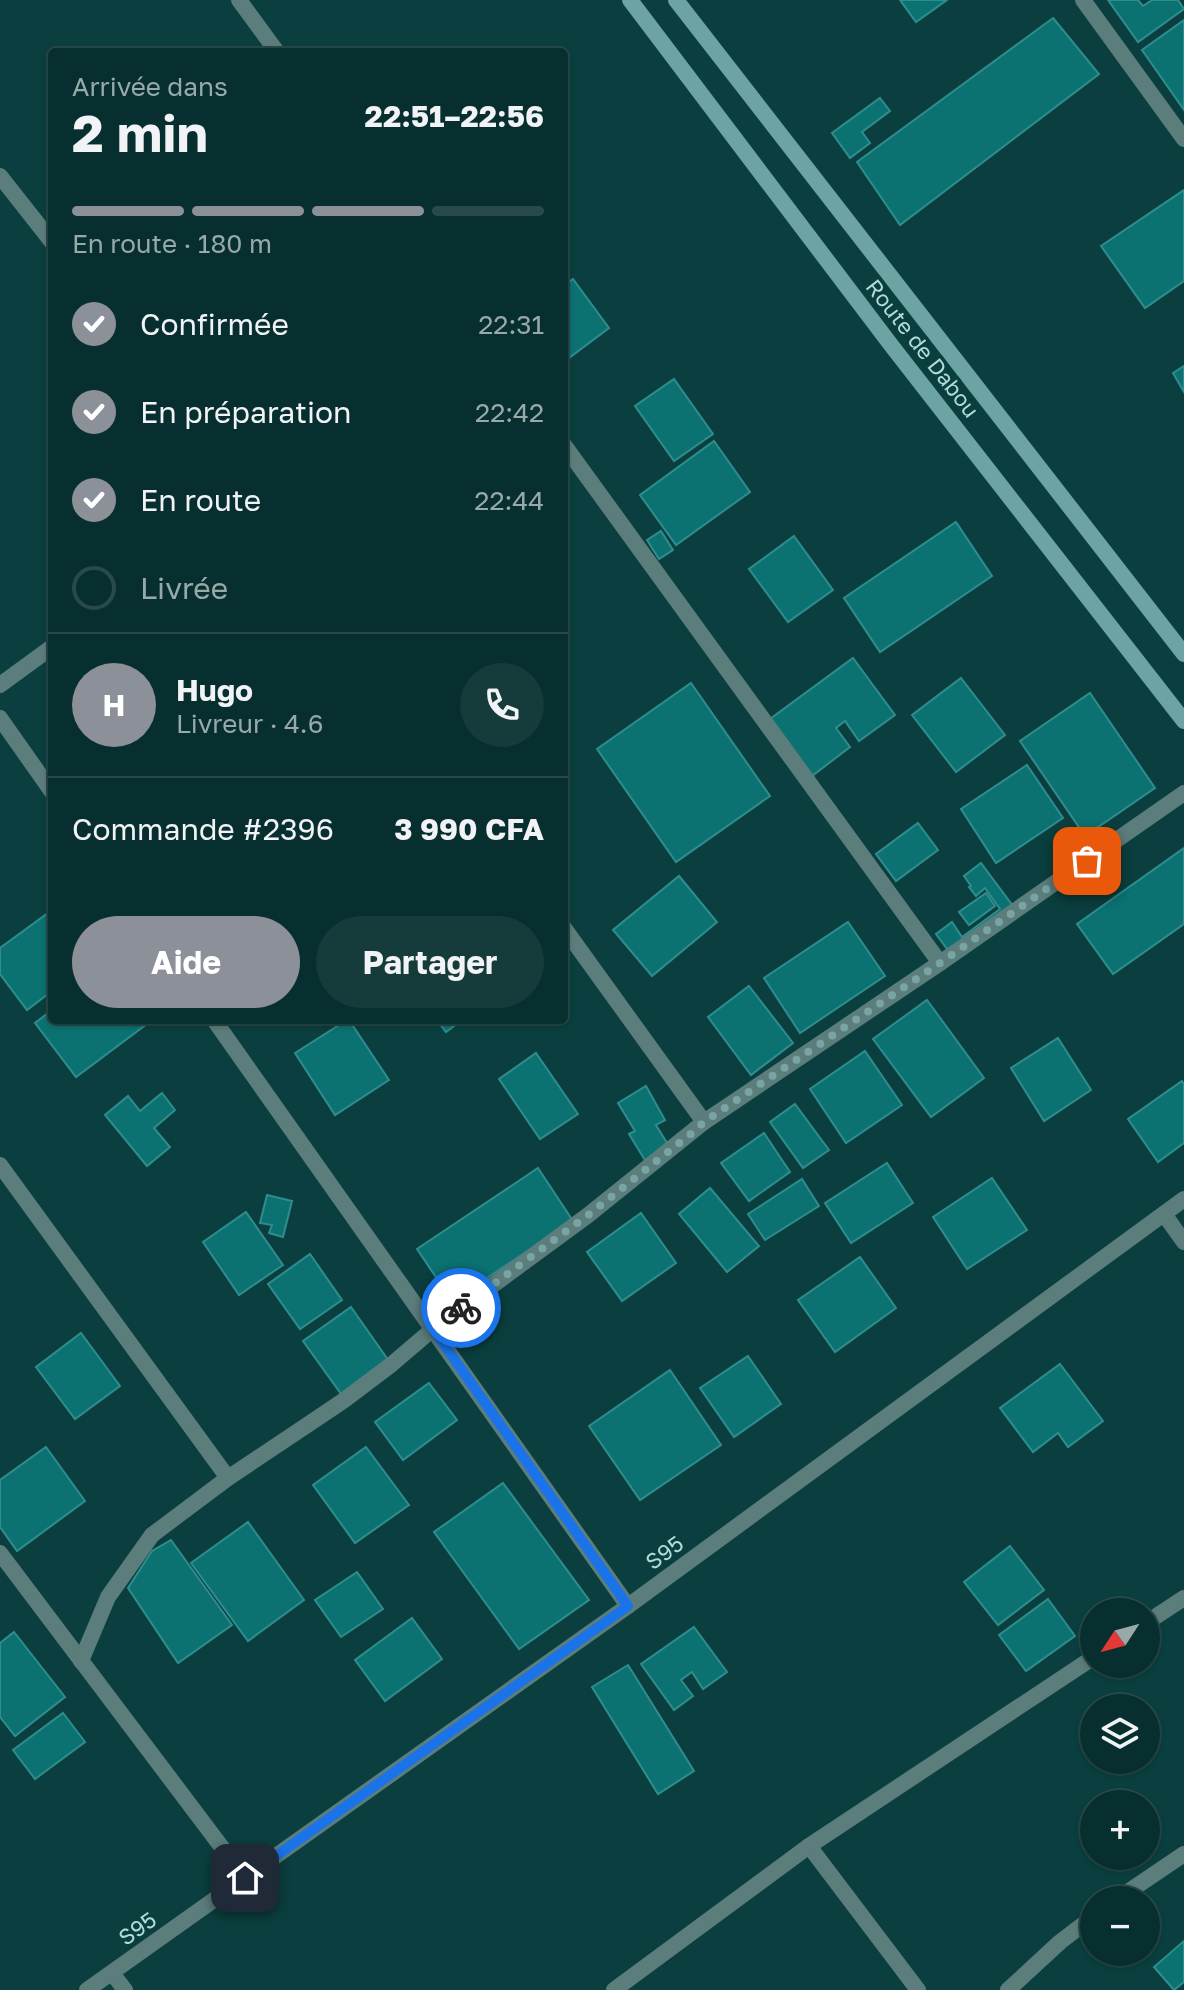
<!DOCTYPE html>
<html lang="fr">
<head>
<meta charset="utf-8">
<style>
  :root { --surface:#082f2f; --page:#163b3b; --text:#f1f3f6; --muted:#98a9aa; --line:#294a4b; --accent:#8c9099 }
  body { margin:0; font-family:"Golos Text",sans-serif; background:var(--page); color:var(--text); height:100vh; display:flex; flex-direction:column; font-size:30px; white-space:nowrap }
  * { box-sizing:border-box; margin:0 }
  p { font-size:26px; color:var(--muted) }
  .icon { flex:none; width:44px; height:44px; fill:none; stroke:currentColor; stroke-width:2; stroke-linecap:round; stroke-linejoin:round }
  .map { position:relative; flex:1; overflow:hidden }
  .details { position:absolute; left:48px; top:48px; width:520px; height:976px; display:flex; flex-direction:column; background:var(--surface); border-radius:8px; box-shadow:0 2px 6px #0004,0 0 0 2px var(--line) }
  .details>* { flex:none }
  .needle { width:52px; rotate:234deg }
  .tools { position:absolute; left:1080px; top:1598px; display:grid; gap:16px }
  .tools a { display:grid; place-items:center; width:80px; height:80px; border-radius:50%; background:var(--surface); box-shadow:0 2px 6px #0004,0 0 0 2px var(--line); font-size:40px }
  .pin { position:absolute; display:grid; place-items:center; width:68px; height:68px; color:#fff; margin:-34px; border-radius:16px; box-shadow:0 4px 12px #0006 }
  .courier { position:absolute; display:grid; place-items:center; width:80px; height:80px; margin:-40px; border:6px solid #1a73e8; border-radius:50%; background:#fff; color:#222; box-shadow:0 2px 10px #0007 }
  .summary em { font-style:normal; font-weight:700 }
  .summary div { display:flex; flex-direction:column-reverse }
  .summary { display:flex; align-items:center; justify-content:space-between; height:136px; padding:0 24px }
  h1 { font-size:52px; font-weight:700; line-height:60px }
  .bar { display:grid; grid-template-columns:repeat(4,1fr); gap:12px 8px; align-content:center; height:96px; padding:0 24px }
  .bar i { height:10px; border-radius:6px; background:var(--line) }
  .bar .active { background:var(--accent) }
  .bar p { grid-column:span 4 }
  .line { display:flex; align-items:center; gap:20px; padding:0 24px; border-top:2px solid var(--line) }
  .line div { flex:1 }
  .round { display:grid; place-items:center; flex:none; width:84px; height:84px; border-radius:42px; background:var(--page) }
  ol { padding:0 24px; list-style:none }
  li { display:flex; align-items:center; gap:24px; height:88px }
  li p { margin-inline-start:auto }
  li .icon { padding:8px; border-radius:50%; background:var(--accent); color:#fff; stroke-width:4 }
  li:last-child { color:var(--muted) }
  li i { width:44px; height:44px; border:4px solid var(--line); border-radius:50% }
  .button { display:flex; gap:16px; margin-top:auto; padding:16px 24px }
  .button a { flex:1; height:92px; border-radius:48px; background:var(--accent); color:#fff; font-size:32px; font-weight:700; line-height:92px; text-align:center }
  .button a+a { background:var(--page); color:var(--text) }
  .map>svg:first-child { display:block }
  .building { fill:#0b7171; stroke:#2f8d8d; stroke-width:2 }
  .lines { fill:none; stroke-linecap:round; stroke-linejoin:round }
  .street { stroke:#5b7d7c; stroke-width:16 }
  .secondary { stroke:#6ca4a3; stroke-width:16 }
  .done { stroke:#78a4a4; stroke-width:8; stroke-dasharray:0 14.4 }
  .route { stroke:#1a73e8; stroke-width:10 }
  .labels { text-anchor:middle; dominant-baseline:central; stroke-width:7; stroke-linejoin:round; paint-order:stroke }
  .street-label { font-size:22px; fill:#b2dbdb; stroke:#0b3f3f }
</style>
</head>
<body>
<div class="map">
<svg width="1184" height="1990" viewBox="0 0 1184 1990">
  <rect width="100%" height="100%" fill="#0b3f3f"/>
  <g class="building">
    <path d="M900,0h47l-31,22z"/>
    <path d="M1108,0h30l5,6 9,-6h26l6,9 -46,33z"/>
    <path d="M1053,18l46,56 -199,151 -43,-63z"/>
    <path d="M1184,20v90l-42,-60z"/>
    <path d="M880,98l10,13 -28,21 8,11 -20,15 -18,-25z"/>
    <path d="M1184,190v91l-39,27 -44,-62z"/>
    <path d="M573,279l36,49 -44,33 -1,-76z"/>
    <path d="M1184,366v26l-11,-19z"/>
    <path d="M674,379l39,55 -39,27 -39,-55z"/>
    <path d="M714,441l36,51 -74,53 -36,-50z"/>
    <path d="M956,522l36,54 -112,76 -36,-54z"/>
    <path d="M661,531l12,19 -14,9 -12,-19z"/>
    <path d="M794,536l39,54 -45,32 -39,-53z"/>
    <path d="M853,658l42,57 -36,26 -14,-20 -9,7 14,19 -38,29 -42,-57z"/>
    <path d="M961,678l44,57 -49,37 -44,-57z"/>
    <path d="M691,683l79,113 -94,66 -79,-113z"/>
    <path d="M1090,693l65,95 -70,48 -65,-95z"/>
    <path d="M1027,765l36,53 -67,45 -35,-54z"/>
    <path d="M918,823l20,27 -42,31 -20,-27z"/>
    <path d="M1184,848v76l-71,50 -36,-50z"/>
    <path d="M981,863l32,43 -63,47 -14,-19 16,-12 10,15 38,-28 -15,-21 -9,8 -7,-9 2,-1 -7,-10z"/>
    <path d="M679,876l38,46 -65,54 -39,-46z"/>
    <path d="M986,893l9,13 -26,19 -10,-13z"/>
    <path d="M52,910v81l-25,19 -27,-36v-26z"/>
    <path d="M848,922l37,54 -85,57 -36,-55z"/>
    <path d="M749,986l44,57 -42,32 -43,-58z"/>
    <path d="M927,1000l57,78 -53,39 -58,-78z"/>
    <path d="M52,1010v10l99,1 -75,56 -41,-54z"/>
    <path d="M347,1020h2l40,60 -54,35 -40,-62z"/>
    <path d="M437,1020h25l-16,12z"/>
    <path d="M1058,1038l33,52 -47,31 -33,-53z"/>
    <path d="M865,1051l37,54 -56,38 -36,-54z"/>
    <path d="M536,1053l42,61 -38,25 -41,-60z"/>
    <path d="M1182,1081l2,3v59l-26,19 -30,-43z"/>
    <path d="M646,1086l19,34 -9,5 14,23 -24,14 -17,-28 6,-3 -17,-28z"/>
    <path d="M162,1093l13,17 -21,18 16,19 -23,19 -42,-51 23,-19 12,15z"/>
    <path d="M795,1104l34,46 -26,18 -33,-46z"/>
    <path d="M764,1133l26,39 -41,29 -28,-38z"/>
    <path d="M887,1163l26,40 -62,40 -26,-40z"/>
    <path d="M538,1168l35,53 -121,80 -35,-52z"/>
    <path d="M992,1178l35,52 -60,39 -34,-52z"/>
    <path d="M802,1179l17,27 -54,34 -17,-26z"/>
    <path d="M710,1188l49,58 -32,26 -48,-58z"/>
    <path d="M267,1195l25,6 -9,36 -14,-4 3,-8 -12,-2z"/>
    <path d="M246,1212l37,53 -44,30 -36,-53z"/>
    <path d="M641,1213l35,50 -54,38 -35,-49z"/>
    <path d="M310,1254l32,46 -42,29 -32,-45z"/>
    <path d="M860,1257l36,51 -61,44 -37,-52z"/>
    <path d="M351,1307l40,57 -47,34 -41,-57z"/>
    <path d="M81,1333l39,53 -45,33 -39,-52z"/>
    <path d="M748,1356l33,48 -47,33 -34,-49z"/>
    <path d="M1060,1364l43,57 -35,26 -10,-14 -25,19 -33,-44z"/>
    <path d="M670,1370l51,75 -81,55 -51,-74z"/>
    <path d="M429,1383l28,37 -54,40 -28,-38z"/>
    <path d="M46,1447l39,54 -68,50 -17,-24v-47z"/>
    <path d="M366,1447l43,58 -54,38 -42,-58z"/>
    <path d="M503,1483l86,117 -70,49 -85,-117z"/>
    <path d="M248,1522l56,78 -56,41 -57,-78z"/>
    <path d="M171,1540l61,85 -54,38 -50,-75 24,-37z"/>
    <path d="M1010,1546l34,44 -46,35 -34,-43z"/>
    <path d="M357,1572l26,37 -42,28 -26,-37z"/>
    <path d="M1048,1599l27,37 -49,35 -27,-36z"/>
    <path d="M412,1618l30,41 -57,42 -30,-41z"/>
    <path d="M694,1627l33,45 -24,17 -11,-17 -11,8 12,16 -19,14 -33,-46z"/>
    <path d="M14,1632l51,65 -50,39 -15,-19v-74z"/>
    <path d="M628,1665l66,106 -36,23 -66,-107z"/>
    <path d="M63,1713l22,29 -50,37 -22,-29z"/>
    <path d="M1184,1941v41l-10,8 -20,-23z"/>
  </g>
  <g class="lines">
    <g class="street">
      <path d="M239,0l38,52"/>
      <path d="M1083,0l101,139"/>
      <path d="M0,176l52,66"/>
      <path d="M564,445l376,518"/>
      <path d="M0,685l52,-38"/>
      <path d="M0,718l52,74"/>
      <path d="M564,928l140,194"/>
      <path d="M214,1020l414,586"/>
      <path d="M0,1165l228,313"/>
      <path d="M1164,1214l20,28"/>
      <path d="M0,1553l245,325"/>
      <path d="M1146,1623l38,-25"/>
      <path d="M81,1661l27,-64 44,-62 76,-57 115,-77 49,-37 41,-35 154,-113 117,-94 236,-159 244,-170"/>
      <path d="M809,1846l109,144"/>
      <path d="M1116,1900l68,-46"/>
      <path d="M112,1973l13,17"/>
      <path d="M87,1990l541,-384 556,-407"/>
      <path d="M614,1990l195,-144 285,-189"/>
      <path d="M1008,1990l52,-48 34,-26"/>
    </g>
    <g class="secondary">
      <path d="M630,0l261,345 293,376"/>
      <path d="M676,0l508,654"/>
    </g>
  </g>
  <g class="lines">
    <path class="done" d="M461,1308l126,-92 105,-83 12,-11 236,-159 147,-102"/>
    <path class="route" d="M245,1878l383,-272 -195,-277 28,-21"/>
  </g>
  <g class="labels">
    <g class="street-label">
      <text transform="translate(923 348) rotate(52)">Route de Dabou</text>
      <text transform="translate(664 1552) rotate(-36)">S95</text>
      <text transform="translate(137 1928) rotate(-35)">S95</text>
    </g>
  </g>
</svg>
<div class="tools">
<a><svg class="needle" viewBox="-14 -14 28 28"><path d="M0-13l5 13h-10z" fill="#e53935"/><path d="M0 13l5-13h-10z" fill="#98a9aa"/></svg></a>
<a><svg class="icon" aria-label="layers" viewBox="0 0 24 24"><path d="M12 4l9 5-9 5-9-5zM3 14l9 5 9-5"/></svg></a>
<a>+</a>
<a>−</a>
</div>
<div class="pin" style="left:1087px;top:861px;background:#ea580c"><svg class="icon" aria-label="bag" viewBox="0 0 24 24"><path d="M5 8h14l-1 12H6zM9 8a3 3 0 0 1 6 0"/></svg></div>
<div class="pin" style="left:245px;top:1878px;background:#1f2937"><svg class="icon" aria-label="home" viewBox="0 0 24 24"><path d="M3 11l9-7 9 7M6 9v11h12V9"/></svg></div>
<div class="courier" style="left:461px;top:1308px"><svg class="icon" aria-label="bike" viewBox="0 0 24 24"><circle cx="6" cy="16" r="4"/><circle cx="18" cy="16" r="4"/><path d="M6 16l4-8h5l3 8M10 8l3 8H6M13 5h3"/></svg></div>
<section class="details">
<div class="summary"><div><h1>2 min</h1><p>Arrivée dans</p></div><em>22:51–22:56</em></div>
<div class="bar"><i class="active"></i><i class="active"></i><i class="active"></i><i></i><p>En route · 180 m</p></div>
<ol>
<li><svg class="icon" aria-label="check" viewBox="0 0 24 24"><path d="M5 12l5 5 9-10"/></svg>Confirmée<p>22:31</p></li>
<li><svg class="icon" aria-label="check" viewBox="0 0 24 24"><path d="M5 12l5 5 9-10"/></svg>En préparation<p>22:42</p></li>
<li><svg class="icon" aria-label="check" viewBox="0 0 24 24"><path d="M5 12l5 5 9-10"/></svg>En route<p>22:44</p></li>
<li><i></i>Livrée</li>
</ol>
<div class="line" style="height:144px"><b class="round" style="background:var(--accent);color:#fff">H</b><div><b>Hugo</b><p>Livreur · 4.6</p></div><a class="round"><svg class="icon" aria-label="phone" viewBox="0 0 24 24"><path d="M5 4h4l2 5-3 2q2 4 5 5l2-3 5 2v4C11 20 4 13 5 4z"/></svg></a></div>
<div class="line" style="height:104px"><div>Commande #2396</div><b>3 990 CFA</b></div>
<div class="button"><a>Aide</a><a>Partager</a></div>
</section>
</div>
</body>
</html>
